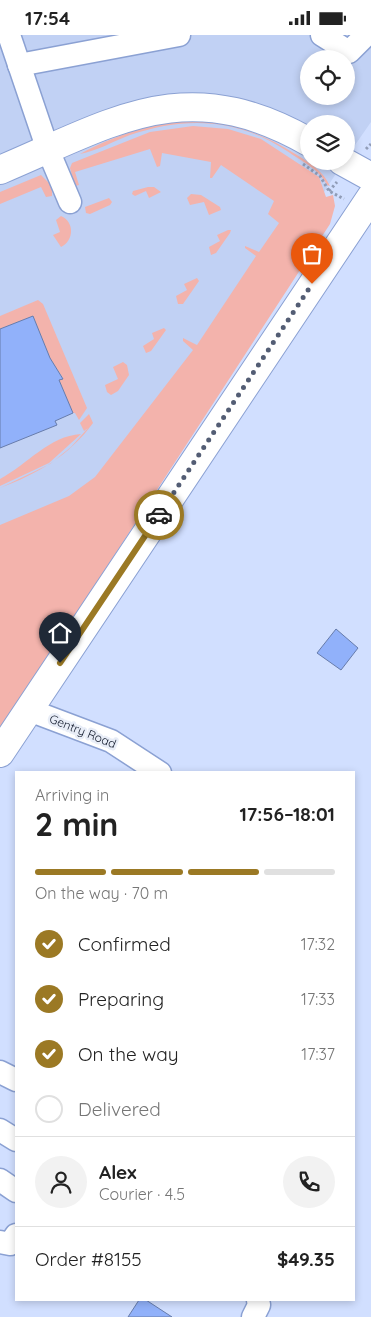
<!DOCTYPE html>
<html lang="en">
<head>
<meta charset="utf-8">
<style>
  :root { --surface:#fff; --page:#f2f2f2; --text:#222; --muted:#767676; --line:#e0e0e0; --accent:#9b7924 }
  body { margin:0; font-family:Quicksand,sans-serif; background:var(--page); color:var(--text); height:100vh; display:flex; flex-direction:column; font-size:19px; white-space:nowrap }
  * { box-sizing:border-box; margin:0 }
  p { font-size:16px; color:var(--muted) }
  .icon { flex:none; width:28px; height:28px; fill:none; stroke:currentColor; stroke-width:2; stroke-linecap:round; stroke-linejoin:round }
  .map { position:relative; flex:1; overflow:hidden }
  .panel { position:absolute; left:15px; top:736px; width:340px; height:530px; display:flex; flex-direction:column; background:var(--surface); border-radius:0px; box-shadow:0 2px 8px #0003 }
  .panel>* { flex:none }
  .buttons { position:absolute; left:300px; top:15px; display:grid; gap:10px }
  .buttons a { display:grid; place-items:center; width:55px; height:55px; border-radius:50%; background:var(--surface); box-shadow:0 2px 8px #0003; font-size:25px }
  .pin { position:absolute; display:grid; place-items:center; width:42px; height:42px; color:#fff; margin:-51px -21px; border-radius:50% 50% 50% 0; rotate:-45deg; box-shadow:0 0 5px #0007 }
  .pin .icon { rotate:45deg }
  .courier { position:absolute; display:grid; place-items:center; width:50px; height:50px; margin:-25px; border:4px solid #9b7924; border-radius:50%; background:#fff; color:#222; box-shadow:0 1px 6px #0007 }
  .overview em { font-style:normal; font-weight:800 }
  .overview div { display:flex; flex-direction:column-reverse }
  .overview { display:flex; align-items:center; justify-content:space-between; height:85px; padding:0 20px }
  h1 { font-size:32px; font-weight:800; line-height:38px }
  .bar { display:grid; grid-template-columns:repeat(4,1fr); gap:8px 5px; align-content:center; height:60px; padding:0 20px }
  .bar i { height:6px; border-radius:4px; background:var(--line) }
  .bar .selected { background:var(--accent) }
  .bar p { grid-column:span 4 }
  .line { display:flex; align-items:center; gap:12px; padding:0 20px; border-top:1px solid var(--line) }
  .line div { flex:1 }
  .round { display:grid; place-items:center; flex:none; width:52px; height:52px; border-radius:26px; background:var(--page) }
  ol { padding:0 20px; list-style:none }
  li { display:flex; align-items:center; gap:15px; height:55px }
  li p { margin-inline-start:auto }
  li .icon { padding:5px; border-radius:50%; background:var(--accent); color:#fff; stroke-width:4 }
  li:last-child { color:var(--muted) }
  li i { width:28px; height:28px; border:2px solid var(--line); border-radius:50% }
  .status { display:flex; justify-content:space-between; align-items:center; height:35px; padding:0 25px; background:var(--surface); direction:ltr }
  .status svg { height:14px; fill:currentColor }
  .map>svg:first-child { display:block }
  .built { fill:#c1d1f4; fill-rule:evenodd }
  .green { fill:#f3b3ac }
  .building { fill:#91b1fa; stroke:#677cab }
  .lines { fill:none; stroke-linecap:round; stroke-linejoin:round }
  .minor-casing { stroke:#8ba1d3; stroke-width:25 }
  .major-casing { stroke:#8ba1d3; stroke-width:30 }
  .path { stroke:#909cb7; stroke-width:3; stroke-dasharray:2.5 2.5; stroke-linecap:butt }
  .minor { stroke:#fff; stroke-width:22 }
  .major { stroke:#fff; stroke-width:28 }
  .done { stroke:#535d74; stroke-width:5; stroke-dasharray:0 9 }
  .route { stroke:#9b7924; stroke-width:6 }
  .labels { text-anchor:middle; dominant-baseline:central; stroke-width:5; stroke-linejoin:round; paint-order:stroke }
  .street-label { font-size:12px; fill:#0f1729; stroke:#e8edf7 }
</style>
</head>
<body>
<div class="status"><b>17:54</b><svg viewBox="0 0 49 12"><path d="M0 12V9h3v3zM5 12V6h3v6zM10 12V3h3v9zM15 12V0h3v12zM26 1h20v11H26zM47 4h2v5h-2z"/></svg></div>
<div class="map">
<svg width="371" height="1282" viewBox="0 0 371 1282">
  <rect width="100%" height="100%" fill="#d1dfff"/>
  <path class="built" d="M0,0h371v87l-25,36v-34h-37v37h35l-238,371 -106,28zM309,24h37v37h-37z"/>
  <g class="green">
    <path d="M194,86c40,2 70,13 103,34 14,9 26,16 33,31l-3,-1c-8,-16 -26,-24 -40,-34 -50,-33 -101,-35 -157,-16 -16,6 -33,16 -50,19 35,-19 74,-32 114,-33z"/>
    <path d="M193,91l35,3 33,10 58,38 7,20 7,-2 2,11 -5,18 -330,507v-206l69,-29 26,-19 98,-127 -10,-9v-3l14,7 59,-89 -11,-8v-2l14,6 20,-29 -11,-9 6,-13 -53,-36 -9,13h-2l1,-16 -49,-9 -2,13 -3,1 -7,-18 -75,23 4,13 -4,1 -5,-18 2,-5 78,-31z"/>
    <path d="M41,140l11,11v10l-6,1 -5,-10 -41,17v-12z"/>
    <path d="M148,152h6l7,5 -12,6 -3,-7 -11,5 -3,-2 1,-3z"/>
    <path d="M191,159l10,1 19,12 1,3 -12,5 -5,-13 -14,3 -3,-7z"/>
    <path d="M109,163l3,4 -2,3 -20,9 -4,-1 -1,-6z"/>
    <path d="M61,181c14,6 13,25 0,31l-8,-12 7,-3 -4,-12z"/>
    <path d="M228,195h3l-1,3 -14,20 -5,2 -2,-8 11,-6 -3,-6z"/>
    <path d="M197,243l2,3 -16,23h-5l-2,-8 11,-6 -3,-6z"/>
    <path d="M38,265l5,4 44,104 -8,12 -4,-7h-2l-14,-33 4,-2 -13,-20 -17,-42 -33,13v-13z"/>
    <path d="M164,293l2,2 -15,21 -5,2 -3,-7 11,-7 -2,-6z"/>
    <path d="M123,327l4,3 2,10 -11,16 -7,4 -4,-3 -2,-7 13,-6 -5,-12z"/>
    <path d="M89,379l4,9c-24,33 -56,51 -93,65l50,-24 21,-17 17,-19 -4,3 -4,-8z"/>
    <path d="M81,399l-32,29 -49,23v-7c28,-15 49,-43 81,-45z"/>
  </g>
  <g class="building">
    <path d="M33,281l17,42 13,21 -4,1 14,33 -18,8 2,4 -57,23v-119z"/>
    <path d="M336,594l22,19 -17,22 -24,-17z"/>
    <path d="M139,1265h7l26,17h-44z"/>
  </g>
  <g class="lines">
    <g class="minor-casing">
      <g id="minor">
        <path d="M9,0l39,115 22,52"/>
        <path d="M322,0l27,17 17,-17"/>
        <path d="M19,30l160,-30"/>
        <path d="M29,675l82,31 49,32"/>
        <path d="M0,1037l16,8"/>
        <path d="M0,1095l16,10"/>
        <path d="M0,1145l16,11"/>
        <path d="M0,1207l10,2 6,-9"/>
        <path d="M253,1282l6,-12 -1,-5"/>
      </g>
    </g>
    <g class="major-casing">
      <g id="major">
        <path d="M342,126l29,16"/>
        <path d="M0,135c116,-49 186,-98 309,-28"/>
        <path d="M0,718l371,-556"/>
      </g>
    </g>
    <g class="path">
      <path d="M366,114l5,-5"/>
      <path d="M303,129l17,12 9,15 15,8"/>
      <path d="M329,156l8,-9"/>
    </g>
    <use href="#minor" class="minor"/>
    <use href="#major" class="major"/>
  </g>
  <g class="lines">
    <path class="done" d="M159,480l153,-231"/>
    <path class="route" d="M60,628l99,-148"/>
  </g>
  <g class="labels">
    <g class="street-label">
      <text transform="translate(83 696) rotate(22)">Gentry Road</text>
    </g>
  </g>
</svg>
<div class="buttons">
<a><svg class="icon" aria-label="locate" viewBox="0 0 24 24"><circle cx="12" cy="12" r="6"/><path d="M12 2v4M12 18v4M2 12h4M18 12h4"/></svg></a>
<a><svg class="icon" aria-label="layers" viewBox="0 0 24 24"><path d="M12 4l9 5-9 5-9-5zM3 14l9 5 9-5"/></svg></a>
</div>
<div class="pin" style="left:312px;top:249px;background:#ea580c"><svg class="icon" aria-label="bag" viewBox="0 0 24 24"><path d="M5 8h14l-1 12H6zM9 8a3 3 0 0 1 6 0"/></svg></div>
<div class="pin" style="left:60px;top:628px;background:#1f2937"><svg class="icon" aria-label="home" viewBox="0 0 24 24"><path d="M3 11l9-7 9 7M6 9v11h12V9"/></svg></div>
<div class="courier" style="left:159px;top:480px"><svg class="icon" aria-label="car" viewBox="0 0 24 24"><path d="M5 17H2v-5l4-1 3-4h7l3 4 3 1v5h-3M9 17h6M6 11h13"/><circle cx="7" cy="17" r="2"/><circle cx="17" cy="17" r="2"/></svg></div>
<section class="panel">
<div class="overview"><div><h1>2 min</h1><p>Arriving in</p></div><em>17:56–18:01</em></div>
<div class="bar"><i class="selected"></i><i class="selected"></i><i class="selected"></i><i></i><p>On the way · 70 m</p></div>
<ol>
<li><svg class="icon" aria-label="check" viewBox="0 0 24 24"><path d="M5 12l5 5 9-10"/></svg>Confirmed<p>17:32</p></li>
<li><svg class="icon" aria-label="check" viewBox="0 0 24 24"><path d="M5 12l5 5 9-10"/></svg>Preparing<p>17:33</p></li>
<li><svg class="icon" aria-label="check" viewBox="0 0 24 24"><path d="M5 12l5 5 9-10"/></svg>On the way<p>17:37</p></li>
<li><i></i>Delivered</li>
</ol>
<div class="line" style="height:90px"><a class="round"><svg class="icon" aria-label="person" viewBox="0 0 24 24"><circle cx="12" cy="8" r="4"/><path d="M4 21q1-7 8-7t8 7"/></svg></a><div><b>Alex</b><p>Courier · 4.5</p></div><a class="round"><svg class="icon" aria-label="phone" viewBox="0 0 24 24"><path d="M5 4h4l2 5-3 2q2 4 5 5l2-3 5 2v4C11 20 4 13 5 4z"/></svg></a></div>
<div class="line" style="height:65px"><div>Order #8155</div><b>$49.35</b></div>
</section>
</div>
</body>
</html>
